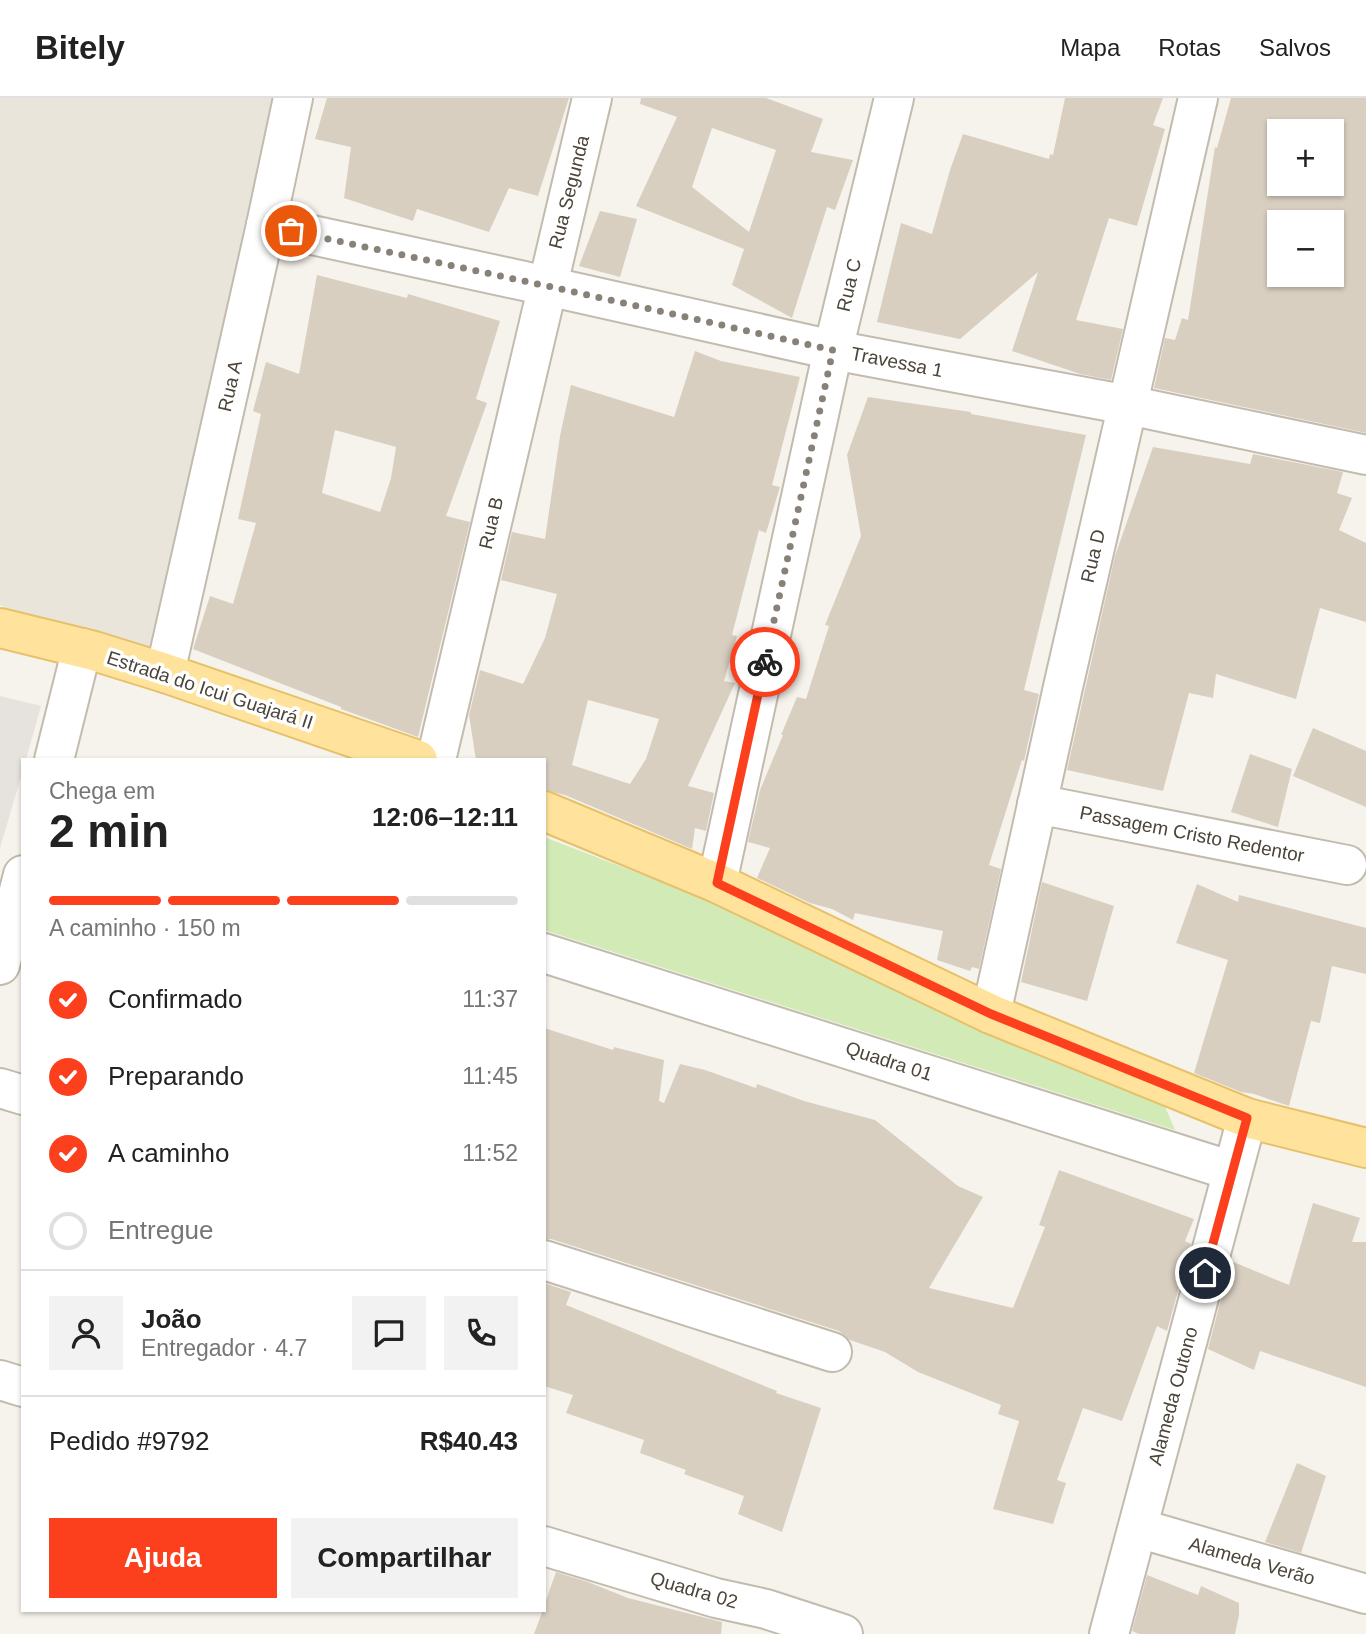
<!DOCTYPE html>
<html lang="pt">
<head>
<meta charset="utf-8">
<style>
  :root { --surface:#fff; --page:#f2f2f2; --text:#222; --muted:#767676; --line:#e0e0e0; --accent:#fc3f1d }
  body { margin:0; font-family:Helvetica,sans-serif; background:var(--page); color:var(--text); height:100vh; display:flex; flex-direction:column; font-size:26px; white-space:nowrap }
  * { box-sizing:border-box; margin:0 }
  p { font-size:23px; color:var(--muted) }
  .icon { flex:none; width:38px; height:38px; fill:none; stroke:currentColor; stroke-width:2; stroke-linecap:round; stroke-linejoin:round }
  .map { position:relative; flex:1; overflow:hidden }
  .side { position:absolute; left:21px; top:660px; width:525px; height:854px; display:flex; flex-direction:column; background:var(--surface); border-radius:0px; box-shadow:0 2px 5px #0004 }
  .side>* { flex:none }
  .tools { position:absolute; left:1267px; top:21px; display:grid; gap:14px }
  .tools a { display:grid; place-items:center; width:77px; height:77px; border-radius:0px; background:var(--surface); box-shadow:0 2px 5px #0004; font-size:35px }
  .pin { position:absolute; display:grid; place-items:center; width:60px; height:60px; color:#fff; margin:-30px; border:4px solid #fff; border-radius:50%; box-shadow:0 2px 7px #0007 }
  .courier { position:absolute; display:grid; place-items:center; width:70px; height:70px; margin:-35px; border:5px solid #fc3f1d; border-radius:50%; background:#fff; color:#222; box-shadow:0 2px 9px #0007 }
  .overview em { font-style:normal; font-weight:800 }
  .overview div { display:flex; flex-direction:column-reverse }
  .overview { display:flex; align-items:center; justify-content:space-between; height:119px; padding:0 28px }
  h1 { font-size:46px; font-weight:800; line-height:52px }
  .bar { display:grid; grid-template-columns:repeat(4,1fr); gap:10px 7px; align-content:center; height:84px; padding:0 28px }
  .bar i { height:9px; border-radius:5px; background:var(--line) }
  .bar .current { background:var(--accent) }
  .bar p { grid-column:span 4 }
  .line { display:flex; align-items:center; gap:18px; padding:0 28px; border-top:2px solid var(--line) }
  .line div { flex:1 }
  .round { display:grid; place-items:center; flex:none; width:74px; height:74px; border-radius:0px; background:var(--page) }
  ol { padding:0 28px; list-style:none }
  li { display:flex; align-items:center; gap:21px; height:77px }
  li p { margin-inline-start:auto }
  li .icon { padding:7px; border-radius:50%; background:var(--accent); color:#fff; stroke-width:4 }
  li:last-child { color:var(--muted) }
  li i { width:38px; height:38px; border:4px solid var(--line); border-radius:50% }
  .cta { display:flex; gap:14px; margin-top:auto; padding:14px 28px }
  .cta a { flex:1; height:80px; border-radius:0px; background:var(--accent); color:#fff; font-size:28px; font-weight:800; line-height:80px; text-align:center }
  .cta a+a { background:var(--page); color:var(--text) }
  header { display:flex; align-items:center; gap:42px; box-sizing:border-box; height:98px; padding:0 35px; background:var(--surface); border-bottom:2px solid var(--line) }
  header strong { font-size:33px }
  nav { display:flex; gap:38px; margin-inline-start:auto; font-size:24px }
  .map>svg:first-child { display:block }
  .residential { fill:#eae5da }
  .industrial { fill:#e6e2dd }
  .green { fill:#d2eab5 }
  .building { fill:#d8cfc1; fill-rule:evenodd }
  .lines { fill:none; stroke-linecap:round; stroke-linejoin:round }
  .minor-casing { stroke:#c2bbae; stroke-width:42 }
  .major-casing { stroke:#e6c16a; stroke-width:42 }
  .minor { stroke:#fff; stroke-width:38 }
  .major { stroke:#ffe39c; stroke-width:38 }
  .done { stroke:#878178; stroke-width:7; stroke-dasharray:0 12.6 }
  .route { stroke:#fc3f1d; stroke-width:9 }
  .labels { text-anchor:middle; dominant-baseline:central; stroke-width:7; stroke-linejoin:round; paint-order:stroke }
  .street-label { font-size:19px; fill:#4b4439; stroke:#fff }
</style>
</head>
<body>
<header>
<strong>Bitely</strong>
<nav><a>Mapa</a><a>Rotas</a><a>Salvos</a></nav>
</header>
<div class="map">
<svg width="1366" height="1536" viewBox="0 0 1366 1536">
  <rect width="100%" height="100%" fill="#f6f3ec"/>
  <path class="residential" d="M0,0h296l-131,575 -71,-22 -94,-46z"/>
  <path class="industrial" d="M0,598l41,10 -15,53 -3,1v10l-23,78z"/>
  <path class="green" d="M544,739l172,66 445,194 14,33 -631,-200z"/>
  <g class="building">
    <path d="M327,0h242l-31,98 -29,-8 -20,44 -72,-23 -4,12 -69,-23 7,-51 -36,-8z"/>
    <path d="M641,0h125l57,21 -12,33 42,8 -18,50 -8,-3 -35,111 -60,-33 12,-36 -108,-43 41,-89 -37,-13zM712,30l64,22 -27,82 -57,-45z"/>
    <path d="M1065,0h98l-10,27 12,4 -28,97 -28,-8 -33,102 47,9 -12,51 -31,-6 -68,-23 26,-79 -78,67 -83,-17 24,-99 31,11 18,-64 13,-36 86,25 1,-5 3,1z"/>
    <path d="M1231,0h135v335l-212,-45 11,-50 10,2 7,-22 6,2 27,-173 2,1zM1279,33h53v53h-53zM1279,124h53v53h-53z"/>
    <path d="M600,113l37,8 -17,58 -41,-11z"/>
    <path d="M317,177l90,23 1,-4 92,27 -24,78 11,4 -41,113 24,6 -52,215 -77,-28v-2l-148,-58 17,-53 23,8 23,-81 -18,-4 23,-105 -8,-3 13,-49 33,12zM335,332l61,17 -5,31 -11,34 -58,-19z"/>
    <path d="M695,253l26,10 79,16 -28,108 8,2 -14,46 -7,-3 -27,105 5,1 -13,45 11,2 -47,103 26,7 -8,38 -11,-3 -3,21 -127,-54 -21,-5v-30h-68l-7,-45 11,-45 43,14 22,-46 12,-44 -56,-14 11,-48 33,7 15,-103 11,-51 103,32zM588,602l71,19 -13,40 -16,25 -58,-19z"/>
    <path d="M868,299l103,15v2l115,21 -62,255 15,4 -15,67 -2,-1 -33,105 12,4 -22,100 -7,-2 -2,4 -33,-11 6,-29 -88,-18 -2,7 -21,-11 -22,-6 -53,-25 13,-30 -22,-6 12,-52 23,-55h-2l16,-38 9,2 23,-73 -4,-1 36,-89 -14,-81z"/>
    <path d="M1153,349l97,17 3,-10 90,18 -6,21 15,5 -13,32 27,13v79l-46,-14 -24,91 -80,-25 -3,24 -24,-5 -26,98 -96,-21 48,-214z"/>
    <path d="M1313,630l53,23v56l-73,-31z"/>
    <path d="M1250,656l42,15 -14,58 -47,-15z"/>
    <path d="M1042,784l72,24 -27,95 -66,-19z"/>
    <path d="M1197,786l41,18 1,-7 127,33v46l-34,-8 -12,57 -9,-2 -22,85 -35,-12 -13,-2 -47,-19 34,-113 -52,-17z"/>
    <path d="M544,930l69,22 1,-3 50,13 -5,41 5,2 16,-39 25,6 51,18 1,-4 47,17 71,19 83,66 25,11 -54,91 84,20 32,-81 -6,-2 20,-55 135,49 -9,22 6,3 -24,87 -10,-5 -35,95 -39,-13 -26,72 9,3 -13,41 -60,-15 26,-88 -21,-7 3,-9 -83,-33 -33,-20 -35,-12 -11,-9 -288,-92h-7z"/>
    <path d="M1313,1105l47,15 -8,24h14v145l-106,-36 -6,19 -46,-21 23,-88 58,24z"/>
    <path d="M544,1185l27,9 -5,13 211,86 -1,2 45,15 -39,124 -44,-18 6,-18 -60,-22 2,-4 -46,-17 4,-13 -78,-27 7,-18 -29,-9z"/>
    <path d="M1297,1365l29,13 -25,77 -36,-11z"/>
    <path d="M556,1474l32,10 40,16 94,24 -1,12h-187l9,-24h1v-4z"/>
    <path d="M1147,1477l51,20 3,-9 38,17v12l-4,19h-96l-7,-3z"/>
  </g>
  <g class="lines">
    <g class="minor-casing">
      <g id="minor">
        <path d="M266,127l281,61 286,64 295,55 238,50"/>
        <path d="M165,575l101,-448 27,-127"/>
        <path d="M54,662l28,-112"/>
        <path d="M436,662l156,-662"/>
        <path d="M1037,706l310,61"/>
        <path d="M717,785l116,-533 61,-252"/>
        <path d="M544,855l688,218"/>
        <path d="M0,867l23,-90"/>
        <path d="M991,916l72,-327 135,-589"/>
        <path d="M0,990l23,7"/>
        <path d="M544,1162l288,92"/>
        <path d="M0,1282l23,7"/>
        <path d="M1138,1430l228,66"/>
        <path d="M544,1448l172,52 50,11 77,25"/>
        <path d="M1109,1536l138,-516"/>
      </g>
    </g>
    <g class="major-casing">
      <g id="major">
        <path d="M0,530l94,23 71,22 253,87"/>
        <path d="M544,713l173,72 274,131 256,104 119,30"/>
      </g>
    </g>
    <use href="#minor" class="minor"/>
    <use href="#major" class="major"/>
  </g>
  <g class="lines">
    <path class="done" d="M291,133l256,55 286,64 -68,312"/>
    <path class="route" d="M765,564l-48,221 274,131 256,104 -42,155"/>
  </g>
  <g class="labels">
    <g class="street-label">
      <text transform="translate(569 94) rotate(-76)">Rua Segunda</text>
      <text transform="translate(849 187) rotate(-77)">Rua C</text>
      <text transform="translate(897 264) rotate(11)">Travessa 1</text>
      <text transform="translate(230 288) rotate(-77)">Rua A</text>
      <text transform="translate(491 425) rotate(-77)">Rua B</text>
      <text transform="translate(1093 458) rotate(-77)">Rua D</text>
      <text transform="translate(210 592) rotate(18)">Estrada do Icui Guajará II</text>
      <text transform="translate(1192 736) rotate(11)">Passagem Cristo Redentor</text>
      <text transform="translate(889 963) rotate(18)">Quadra 01</text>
      <text transform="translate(1173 1298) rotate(-75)">Alameda Outono</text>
      <text transform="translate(1252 1463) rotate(16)">Alameda Verão</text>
      <text transform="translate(694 1492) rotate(16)">Quadra 02</text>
    </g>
  </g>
</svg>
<div class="tools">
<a>+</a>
<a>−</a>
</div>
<div class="pin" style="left:291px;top:133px;background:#ea580c"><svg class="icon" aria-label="bag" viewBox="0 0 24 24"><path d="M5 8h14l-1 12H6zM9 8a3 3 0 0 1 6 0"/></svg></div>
<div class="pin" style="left:1205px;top:1175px;background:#1f2937"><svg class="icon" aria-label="home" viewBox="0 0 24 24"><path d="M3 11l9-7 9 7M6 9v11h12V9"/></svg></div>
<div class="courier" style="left:765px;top:564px"><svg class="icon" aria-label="bike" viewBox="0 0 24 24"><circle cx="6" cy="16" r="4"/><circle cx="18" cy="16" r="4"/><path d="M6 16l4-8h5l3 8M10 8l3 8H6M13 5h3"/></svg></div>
<section class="side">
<div class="overview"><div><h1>2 min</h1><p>Chega em</p></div><em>12:06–12:11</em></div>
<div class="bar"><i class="current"></i><i class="current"></i><i class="current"></i><i></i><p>A caminho · 150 m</p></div>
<ol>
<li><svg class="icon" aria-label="check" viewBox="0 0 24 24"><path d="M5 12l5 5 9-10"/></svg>Confirmado<p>11:37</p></li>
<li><svg class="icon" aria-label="check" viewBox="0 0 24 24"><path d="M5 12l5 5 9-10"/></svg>Preparando<p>11:45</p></li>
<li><svg class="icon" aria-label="check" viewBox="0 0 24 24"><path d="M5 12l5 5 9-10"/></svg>A caminho<p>11:52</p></li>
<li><i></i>Entregue</li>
</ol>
<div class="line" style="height:126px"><a class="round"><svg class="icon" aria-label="person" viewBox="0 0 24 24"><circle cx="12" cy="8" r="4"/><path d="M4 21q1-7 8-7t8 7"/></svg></a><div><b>João</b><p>Entregador · 4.7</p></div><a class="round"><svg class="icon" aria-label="chat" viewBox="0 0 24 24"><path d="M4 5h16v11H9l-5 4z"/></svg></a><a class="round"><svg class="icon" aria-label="phone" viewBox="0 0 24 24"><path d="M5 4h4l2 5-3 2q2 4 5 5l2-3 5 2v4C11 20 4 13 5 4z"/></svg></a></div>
<div class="line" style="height:91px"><div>Pedido #9792</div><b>R$40.43</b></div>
<div class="cta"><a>Ajuda</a><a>Compartilhar</a></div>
</section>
</div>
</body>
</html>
